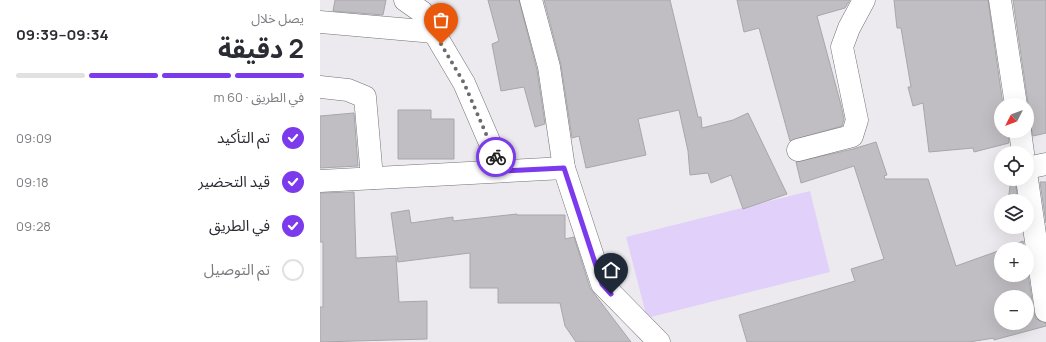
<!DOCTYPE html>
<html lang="ar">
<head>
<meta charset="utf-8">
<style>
  :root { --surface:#fff; --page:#f7f7f7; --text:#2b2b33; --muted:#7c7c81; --line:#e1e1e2; --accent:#7c3aed }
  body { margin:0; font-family:Manrope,"Noto Sans Arabic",sans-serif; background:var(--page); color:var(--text); direction:rtl; height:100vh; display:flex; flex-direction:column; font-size:15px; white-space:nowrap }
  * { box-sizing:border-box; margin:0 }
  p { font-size:13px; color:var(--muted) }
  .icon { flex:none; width:22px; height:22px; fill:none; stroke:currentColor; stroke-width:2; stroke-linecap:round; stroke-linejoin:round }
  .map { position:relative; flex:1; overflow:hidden; direction:ltr }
  .side { display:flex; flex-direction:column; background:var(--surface); width:320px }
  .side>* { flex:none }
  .needle { width:26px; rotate:228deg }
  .fabs { position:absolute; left:674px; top:98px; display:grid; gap:8px }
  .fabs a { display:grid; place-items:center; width:40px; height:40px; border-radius:50%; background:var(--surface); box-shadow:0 4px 16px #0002; font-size:20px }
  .pin { position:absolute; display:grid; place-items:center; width:34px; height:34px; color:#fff; margin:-41px -17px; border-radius:50% 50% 50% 0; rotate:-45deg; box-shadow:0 0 4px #0007 }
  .pin .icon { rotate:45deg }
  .courier { position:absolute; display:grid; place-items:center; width:40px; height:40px; margin:-20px; border:3px solid #7c3aed; border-radius:50%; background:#fff; color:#222; box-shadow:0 1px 5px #0007 }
  .overview em { font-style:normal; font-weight:700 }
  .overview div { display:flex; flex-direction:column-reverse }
  .overview { display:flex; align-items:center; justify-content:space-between; height:68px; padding:0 16px }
  h1 { font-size:26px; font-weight:700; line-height:30px }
  .bar { display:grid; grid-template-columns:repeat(4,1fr); gap:6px 4px; align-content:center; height:48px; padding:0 16px }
  .bar i { height:5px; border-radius:3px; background:var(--line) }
  .bar .active { background:var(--accent) }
  .bar p { grid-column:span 4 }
  ol { padding:0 16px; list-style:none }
  li { display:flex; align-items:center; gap:12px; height:44px }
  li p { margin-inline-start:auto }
  li .icon { padding:4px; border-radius:50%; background:var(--accent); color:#fff; stroke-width:4 }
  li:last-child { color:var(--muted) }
  li i { width:22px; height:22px; border:2px solid var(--line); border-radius:50% }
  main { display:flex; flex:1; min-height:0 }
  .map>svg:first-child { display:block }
  .green { fill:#e1d1fa }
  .building { fill:#c0bec2; stroke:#a7a6aa; fill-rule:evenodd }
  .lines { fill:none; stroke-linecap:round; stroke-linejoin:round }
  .minor-casing { stroke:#727175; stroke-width:23 }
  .minor { stroke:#fff; stroke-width:22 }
  .done { stroke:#6b6b6d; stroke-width:4; stroke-dasharray:0 7.2 }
  .route { stroke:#7c3aed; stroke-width:5 }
</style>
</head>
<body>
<main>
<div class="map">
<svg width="726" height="342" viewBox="0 0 726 342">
  <rect width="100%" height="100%" fill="#eceaee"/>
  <path class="green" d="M490,191l20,81 -183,46 -21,-81z"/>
  <g class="building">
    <path d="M15,0h51l-3,15 -50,-4z"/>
    <path d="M168,0h31l18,70 8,54 -10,3 -11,-40 -23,4 -9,-47 7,-3z"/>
    <path d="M224,0h126l28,117h3l1,11 31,-8 15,-7 39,81 -44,15 -12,-34 -20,8 -3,-10 -18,2 -2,-24 -9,-41 -41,9 8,36 -60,13 -7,-32 -7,2 -11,-73z"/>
    <path d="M417,0h113l-5,8 -28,8 24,89 3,14 -2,7 -52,15 -31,-113 -15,4z"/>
    <path d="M574,0h94l15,105h-2v26h7l1,12 -35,9 -1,-4 -44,4 -6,-49 -10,3 -5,-19h3l-10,-59h-4z"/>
    <path d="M693,0h33v133l-13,3 -3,-12 -3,-3 1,-18z"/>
    <path d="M78,110h33v9h23v40h-56z"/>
    <path d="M34,113l4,53 -38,2v-52z"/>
    <path d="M556,142l11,33 -3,1 1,3h43l28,87 45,-16v25h26v-8l7,46 2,6 10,4v3l-52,14v-2l-25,4h-222l-8,-27 116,-34 -4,-12 33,-10 -30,-93 -53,17 -5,-21 57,-13zM681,297h26v26h-26z"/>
    <path d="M691,179h4l3,22h-10z"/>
    <path d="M720,182h6v41z"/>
    <path d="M34,192l2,66 40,-2 3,46 28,-1v38l-107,3v-35h3v-65h-3v-49z"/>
    <path d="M89,210l2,13 42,-6v4l64,-7v1h48v24l9,-2 16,51 41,54h-55l-11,-16 -5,-23h-62v-15h-28v-35l-72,9 -7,-49z"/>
    <path d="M703,241l1,8h-21z"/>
  </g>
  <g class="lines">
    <g class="minor-casing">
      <g id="minor">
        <path d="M85,0l17,12 42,71 38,88"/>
        <path d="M211,0l18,67 15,101 38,116 57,58"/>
        <path d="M680,0l16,105"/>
        <path d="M0,22l114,10"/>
        <path d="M0,87l28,3 17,7 7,81"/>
        <path d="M700,131l3,22"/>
        <path d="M478,150l54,-14 5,-16 -15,-73 7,-19 15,-28"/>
        <path d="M707,168l19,-4"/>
        <path d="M707,179l19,132"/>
        <path d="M0,181l244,-13"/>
      </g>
    </g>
    <use href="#minor" class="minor"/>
  </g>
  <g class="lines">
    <path class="done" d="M121,44l23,39 32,74"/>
    <path class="route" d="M176,157l6,14 62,-3 38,116 9,10"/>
  </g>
</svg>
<div class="fabs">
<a><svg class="needle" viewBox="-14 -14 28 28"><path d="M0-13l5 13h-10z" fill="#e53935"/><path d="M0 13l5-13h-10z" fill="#7c7c81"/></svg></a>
<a><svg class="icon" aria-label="locate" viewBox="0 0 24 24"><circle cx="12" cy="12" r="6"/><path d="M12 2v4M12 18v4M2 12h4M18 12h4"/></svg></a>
<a><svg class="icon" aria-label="layers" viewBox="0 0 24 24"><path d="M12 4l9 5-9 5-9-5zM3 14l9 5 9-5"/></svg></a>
<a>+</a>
<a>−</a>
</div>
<div class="pin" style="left:121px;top:44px;background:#ea580c"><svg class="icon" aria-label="bag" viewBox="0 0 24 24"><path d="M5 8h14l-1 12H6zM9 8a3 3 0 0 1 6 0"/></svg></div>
<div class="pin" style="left:291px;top:294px;background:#1f2937"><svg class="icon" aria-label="home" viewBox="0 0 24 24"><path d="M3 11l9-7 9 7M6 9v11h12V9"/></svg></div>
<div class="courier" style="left:176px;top:157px"><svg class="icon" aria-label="bike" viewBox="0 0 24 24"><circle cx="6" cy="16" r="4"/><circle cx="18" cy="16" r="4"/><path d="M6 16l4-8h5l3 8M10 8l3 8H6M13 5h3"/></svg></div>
</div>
<section class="side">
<div class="overview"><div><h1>2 دقيقة</h1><p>يصل خلال</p></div><em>09:34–09:39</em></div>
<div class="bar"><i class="active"></i><i class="active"></i><i class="active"></i><i></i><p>في الطريق · 60 m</p></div>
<ol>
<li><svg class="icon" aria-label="check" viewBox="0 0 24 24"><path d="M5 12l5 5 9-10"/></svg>تم التأكيد<p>09:09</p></li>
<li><svg class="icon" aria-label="check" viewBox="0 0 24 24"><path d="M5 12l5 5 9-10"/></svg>قيد التحضير<p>09:18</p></li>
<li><svg class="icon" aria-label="check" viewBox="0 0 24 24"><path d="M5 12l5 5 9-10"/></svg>في الطريق<p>09:28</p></li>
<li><i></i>تم التوصيل</li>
</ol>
</section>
</main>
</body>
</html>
